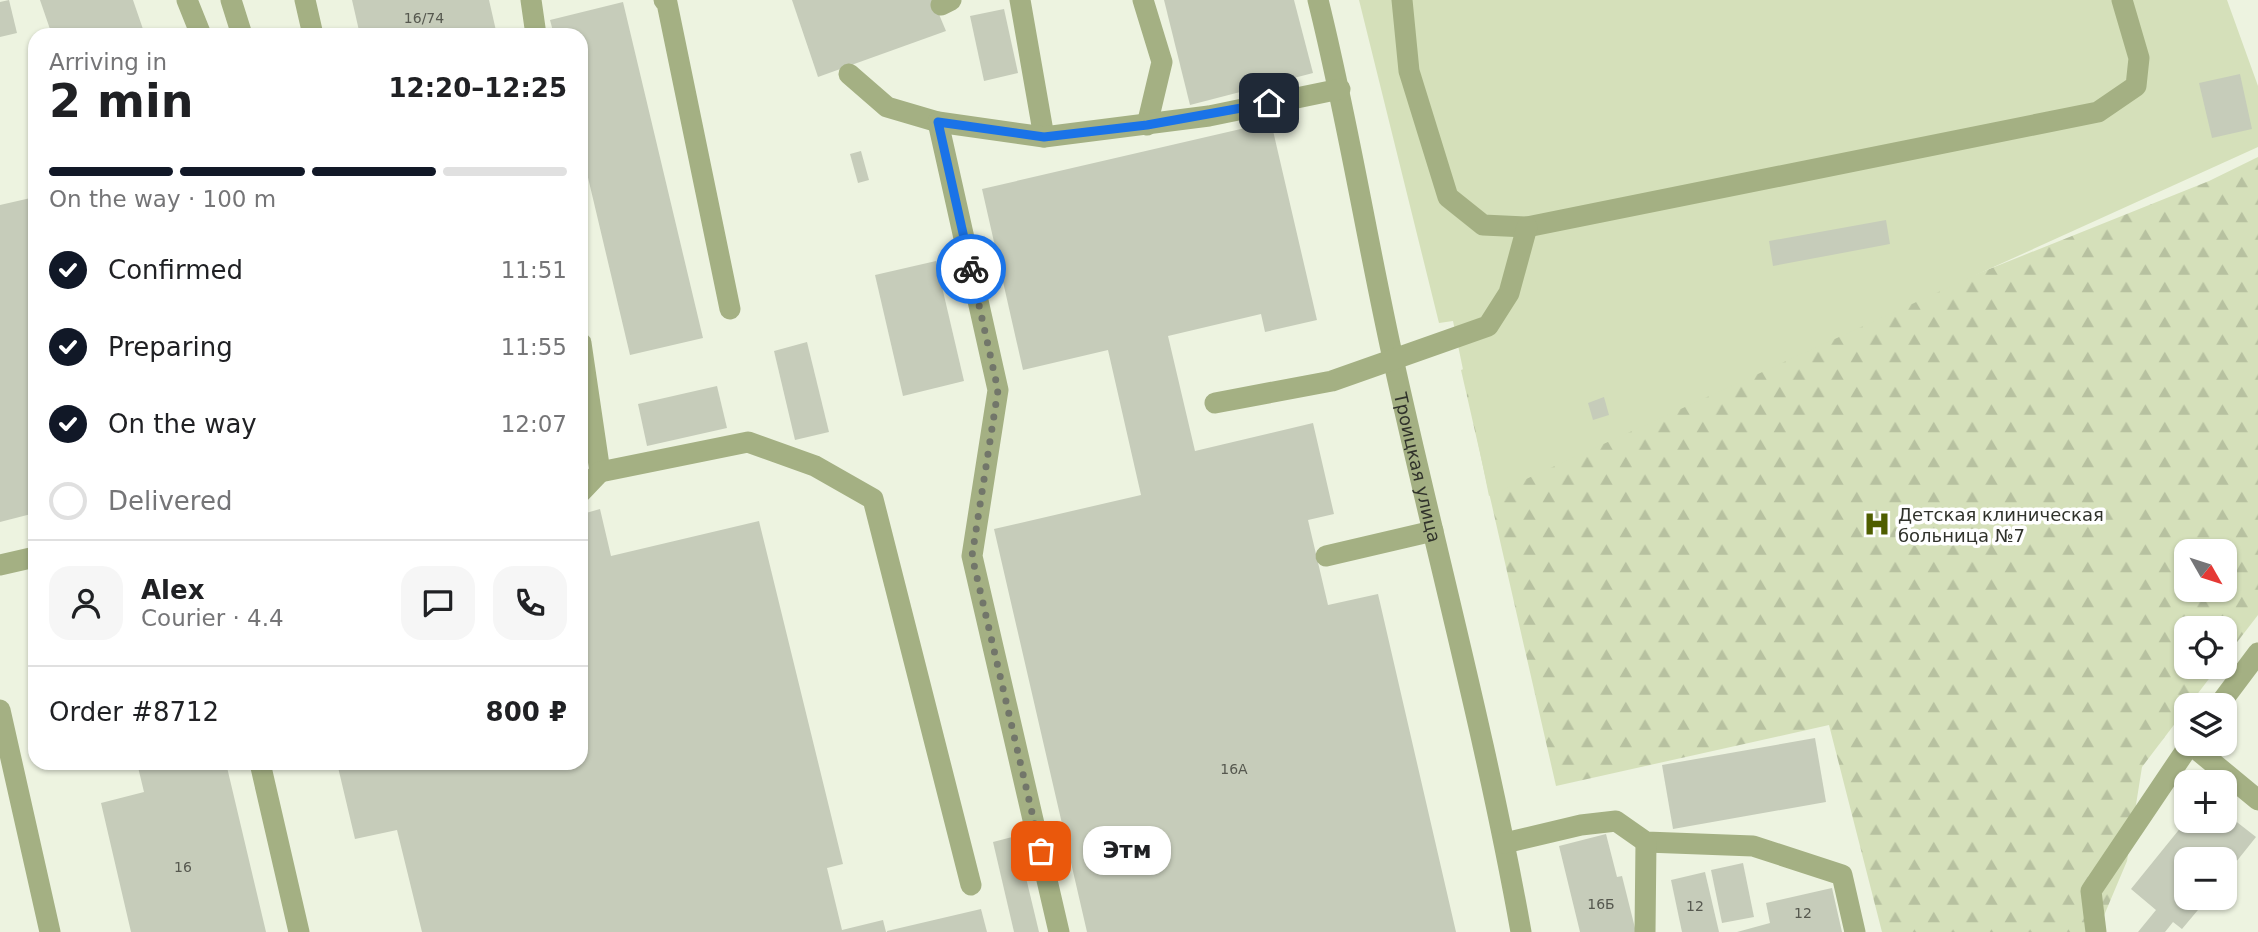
<!DOCTYPE html>
<html lang="en">
<head>
<meta charset="utf-8">
<style>
  :root { --surface:#fff; --page:#f6f6f6; --text:#202124; --muted:#757577; --line:#e0e0e0; --accent:#111827 }
  body { margin:0; font-family:"DejaVu Sans",sans-serif; background:var(--page); color:var(--text); height:100vh; display:flex; flex-direction:column; font-size:26px; white-space:nowrap }
  * { box-sizing:border-box; margin:0 }
  p { font-size:23px; color:var(--muted) }
  .icon { flex:none; width:38px; height:38px; fill:none; stroke:currentColor; stroke-width:2; stroke-linecap:round; stroke-linejoin:round }
  .map { position:relative; flex:1; overflow:hidden }
  .sheet { position:absolute; left:28px; top:28px; width:560px; height:742px; display:flex; flex-direction:column; background:var(--surface); border-radius:21px; box-shadow:0 2px 5px #0004 }
  .sheet>* { flex:none }
  .needle { width:46px; rotate:129deg }
  .controls { position:absolute; left:2174px; top:539px; display:grid; gap:14px }
  .controls a { display:grid; place-items:center; width:63px; height:63px; border-radius:14px; background:var(--surface); box-shadow:0 2px 5px #0004; font-size:35px }
  .pin { position:absolute; display:grid; place-items:center; width:60px; height:60px; color:#fff; margin:-30px; border-radius:14px; box-shadow:0 4px 10px #0006 }
  .courier { position:absolute; display:grid; place-items:center; width:70px; height:70px; margin:-35px; border:5px solid #1a73e8; border-radius:50%; background:#fff; color:#222; box-shadow:0 2px 9px #0007 }
  .bubble { position:absolute; height:49px; border-radius:21px; background:var(--surface); box-shadow:0 2px 5px #0004; font-size:23px; font-weight:800; line-height:49px; text-align:center }
  .summary em { font-style:normal; font-weight:800 }
  .summary div { display:flex; flex-direction:column-reverse }
  .summary { display:flex; align-items:center; justify-content:space-between; height:119px; padding:0 21px }
  h1 { font-size:46px; font-weight:800; line-height:52px }
  .bar { display:grid; grid-template-columns:repeat(4,1fr); gap:10px 7px; align-content:center; height:84px; padding:0 21px }
  .bar i { height:9px; border-radius:5px; background:var(--line) }
  .bar .active { background:var(--accent) }
  .bar p { grid-column:span 4 }
  .line { display:flex; align-items:center; gap:18px; padding:0 21px; border-top:2px solid var(--line) }
  .line div { flex:1 }
  .round { display:grid; place-items:center; flex:none; width:74px; height:74px; border-radius:21px; background:var(--page) }
  ol { padding:0 21px; list-style:none }
  li { display:flex; align-items:center; gap:21px; height:77px }
  li p { margin-inline-start:auto }
  li .icon { padding:7px; border-radius:50%; background:var(--accent); color:#fff; stroke-width:4 }
  li:last-child { color:var(--muted) }
  li i { width:38px; height:38px; border:4px solid var(--line); border-radius:50% }
  .map>svg:first-child { display:block }
  .forest { fill:url(#forest-firs); fill-rule:evenodd }
  .garden { fill:#d5e0ba }
  .building { fill:#c6ccba }
  .lines { fill:none; stroke-linecap:round; stroke-linejoin:round }
  .minor { stroke:#a4b083; stroke-width:21 }
  .done { stroke:#72766a; stroke-width:7; stroke-dasharray:0 12.6 }
  .route { stroke:#1a73e8; stroke-width:9 }
  .labels { text-anchor:middle; dominant-baseline:central; stroke-width:7; stroke-linejoin:round; paint-order:stroke }
  .number-label { font-size:14px; fill:#56584f }
  .street-label { font-size:18px; fill:#30322b; stroke:#fff }
  .poi-label { font-size:18px; fill:#30322b; stroke:#fff; text-anchor:start }
</style>
</head>
<body>
<div class="map">
<svg width="2258" height="932" viewBox="0 0 2258 932">
  <defs>
    <pattern id="forest-firs" width="22" height="20" patternUnits="userSpaceOnUse" patternTransform="scale(1.75)"><rect width="22" height="20" fill="#d5e0ba"/><path d="M5 1l3.5 6h-7zM16 11l3.5 6h-7z" fill="#b7c1a0"/></pattern>
  </defs>
  <rect width="100%" height="100%" fill="#edf3e0"/>
  <path class="forest" d="M2258,157v458l-34,44v-31h-38v39h32l-29,38h-3v4l-44,58 -15,94 -30,71h-215l-53,-207 -273,61 -95,-416 32,-13 379,-41 337,-135zM2186,551h38v39h-38z"/>
  <path class="garden" d="M1359,0h868l31,86v61l-769,349 -36,-175 -14,2z"/>
  <g class="building">
    <path d="M9,0l8,33 -17,4v-35z"/>
    <path d="M40,0h93l12,35h-93z"/>
    <path d="M352,0h137l8,35h-137z"/>
    <path d="M792,0h141l13,31 -128,46z"/>
    <path d="M1164,0h130l19,73 -123,32z"/>
    <path d="M623,2l80,336 -73,17 -49,-207v-113h-27l-4,-15z"/>
    <path d="M1004,9l14,64 -34,8 -14,-65z"/>
    <path d="M2240,74l12,55 -40,9 -13,-55z"/>
    <path d="M1271,122l46,198 -52,12 -4,-18 -93,22 27,115 118,-28 21,91 -26,6 20,85 50,-11 78,338h-369l-93,-403 147,-34 -33,-145 -85,20 -41,-181z"/>
    <path d="M861,151l8,29 -11,3 -8,-29z"/>
    <path d="M35,197v316l-35,9v-317z"/>
    <path d="M1886,220l4,24 -117,22 -4,-25z"/>
    <path d="M936,261l28,120 -61,15 -28,-121z"/>
    <path d="M807,342l22,90 -34,8 -21,-89z"/>
    <path d="M717,386l10,42 -80,18 -9,-42z"/>
    <path d="M1604,397l5,18 -16,5 -5,-17z"/>
    <path d="M600,509l11,47 148,-35 84,343 -16,4 15,62 41,-10 3,12h-464l-25,-102 -42,9 -18,-76h244v-243l5,-7z"/>
    <path d="M1815,738l11,64 -153,27 -11,-64z"/>
    <path d="M137,763h89l40,169h-135l-30,-129 43,-11z"/>
    <path d="M2224,812l32,25 -32,40v-18h-38v39h22l-26,31 -9,-7 -8,10h-27l18,-22 -25,-21 55,-68h38z"/>
    <path d="M1606,834l11,43 5,-1 14,56h-56l-21,-86z"/>
    <path d="M1016,836l23,96h-25l-21,-90z"/>
    <path d="M1743,863l11,54 -32,6 -11,-53z"/>
    <path d="M1705,872l14,60h-37l-11,-52z"/>
    <path d="M1832,888l10,44h-105l33,-9 -4,-20z"/>
    <path d="M981,909l6,23h-100v-1z"/>
  </g>
  <g class="lines">
    <g class="minor">
      <path d="M187,0l14,35"/>
      <path d="M231,0l11,35"/>
      <path d="M305,0l8,35"/>
      <path d="M531,0l5,35"/>
      <path d="M664,0l3,3 63,306"/>
      <path d="M1020,0l24,137"/>
      <path d="M1143,0l19,62 -15,63"/>
      <path id="s1" d="M1318,0c30,120 49,242 76,363 42,190 93,378 127,569"/>
      <path d="M1402,0l7,71 39,126 35,28 44,2 571,-115 38,-26 3,-28 -17,-58"/>
      <path d="M941,5l10,-5"/>
      <path d="M849,74l38,33 51,15 106,15 165,-21 131,-27"/>
      <path d="M938,122l60,268 -26,166 87,376"/>
      <path d="M581,343l19,129 -19,20"/>
      <path d="M1215,403l117,-22 156,-55 21,-33 18,-66"/>
      <path d="M600,472l148,-30 67,24 58,33 98,386"/>
      <path d="M1326,556l107,-25"/>
      <path d="M0,565l35,-8"/>
      <path d="M2219,705l39,-52"/>
      <path d="M0,710l50,222"/>
      <path d="M2190,744l68,56"/>
      <path d="M260,763l39,169"/>
      <path d="M1505,843l76,-18 35,-4 30,21 107,4 89,29 13,57"/>
      <path d="M1645,932l1,-90"/>
      <path d="M2096,932l-5,-41 99,-147"/>
    </g>
  </g>
  <g class="lines">
    <path class="done" d="M971,269l27,121 -26,166 69,295"/>
    <path class="route" d="M971,269l-33,-147 106,15 103,-12 122,-22"/>
  </g>
  <defs>
    <g id="hospital-bare" transform="scale(2.1)"><path d="M-5-5h3v3.5h4V-5h3V5h-3V1.5h-4V5h-3Z" fill="#4f5e00" stroke="#fff" stroke-width="2.5" paint-order="stroke"/></g>
  </defs>
  <g fill-rule="evenodd">
    <use href="#hospital-bare" x="1877" y="524"/>
  </g>
  <g class="labels">
    <g class="number-label">
      <text x="424" y="18">16/74</text>
      <text x="1234" y="769">16А</text>
      <text x="183" y="867">16</text>
      <text x="1601" y="904">16Б</text>
      <text x="1695" y="906">12</text>
      <text x="1803" y="913">12</text>
    </g>
    <g class="street-label">
      <text stroke="none"><textPath href="#s1" startOffset="478">Троицкая улица</textPath></text>
    </g>
    <g class="poi-label">
      <text x="1898" y="514">Детская клиническая<tspan x="1898" dy="21">больница №7</tspan></text>
    </g>
  </g>
</svg>
<div class="controls">
<a><svg class="needle" viewBox="-14 -14 28 28"><path d="M0-13l5 13h-10z" fill="#e53935"/><path d="M0 13l5-13h-10z" fill="#757577"/></svg></a>
<a><svg class="icon" aria-label="locate" viewBox="0 0 24 24"><circle cx="12" cy="12" r="6"/><path d="M12 2v4M12 18v4M2 12h4M18 12h4"/></svg></a>
<a><svg class="icon" aria-label="layers" viewBox="0 0 24 24"><path d="M12 4l9 5-9 5-9-5zM3 14l9 5 9-5"/></svg></a>
<a>+</a>
<a>−</a>
</div>
<div class="pin" style="left:1041px;top:851px;background:#ea580c"><svg class="icon" aria-label="bag" viewBox="0 0 24 24"><path d="M5 8h14l-1 12H6zM9 8a3 3 0 0 1 6 0"/></svg></div>
<div class="pin" style="left:1269px;top:103px;background:#1f2937"><svg class="icon" aria-label="home" viewBox="0 0 24 24"><path d="M3 11l9-7 9 7M6 9v11h12V9"/></svg></div>
<div class="courier" style="left:971px;top:269px"><svg class="icon" aria-label="bike" viewBox="0 0 24 24"><circle cx="6" cy="16" r="4"/><circle cx="18" cy="16" r="4"/><path d="M6 16l4-8h5l3 8M10 8l3 8H6M13 5h3"/></svg></div>
<div class="bubble" style="left:1083px;top:826px;width:88px">Этм</div>
<section class="sheet">
<div class="summary"><div><h1>2 min</h1><p>Arriving in</p></div><em>12:20–12:25</em></div>
<div class="bar"><i class="active"></i><i class="active"></i><i class="active"></i><i></i><p>On the way · 100 m</p></div>
<ol>
<li><svg class="icon" aria-label="check" viewBox="0 0 24 24"><path d="M5 12l5 5 9-10"/></svg>Confirmed<p>11:51</p></li>
<li><svg class="icon" aria-label="check" viewBox="0 0 24 24"><path d="M5 12l5 5 9-10"/></svg>Preparing<p>11:55</p></li>
<li><svg class="icon" aria-label="check" viewBox="0 0 24 24"><path d="M5 12l5 5 9-10"/></svg>On the way<p>12:07</p></li>
<li><i></i>Delivered</li>
</ol>
<div class="line" style="height:126px"><a class="round"><svg class="icon" aria-label="person" viewBox="0 0 24 24"><circle cx="12" cy="8" r="4"/><path d="M4 21q1-7 8-7t8 7"/></svg></a><div><b>Alex</b><p>Courier · 4.4</p></div><a class="round"><svg class="icon" aria-label="chat" viewBox="0 0 24 24"><path d="M4 5h16v11H9l-5 4z"/></svg></a><a class="round"><svg class="icon" aria-label="phone" viewBox="0 0 24 24"><path d="M5 4h4l2 5-3 2q2 4 5 5l2-3 5 2v4C11 20 4 13 5 4z"/></svg></a></div>
<div class="line" style="height:91px"><div>Order #8712</div><b>800 ₽</b></div>
</section>
</div>
</body>
</html>
